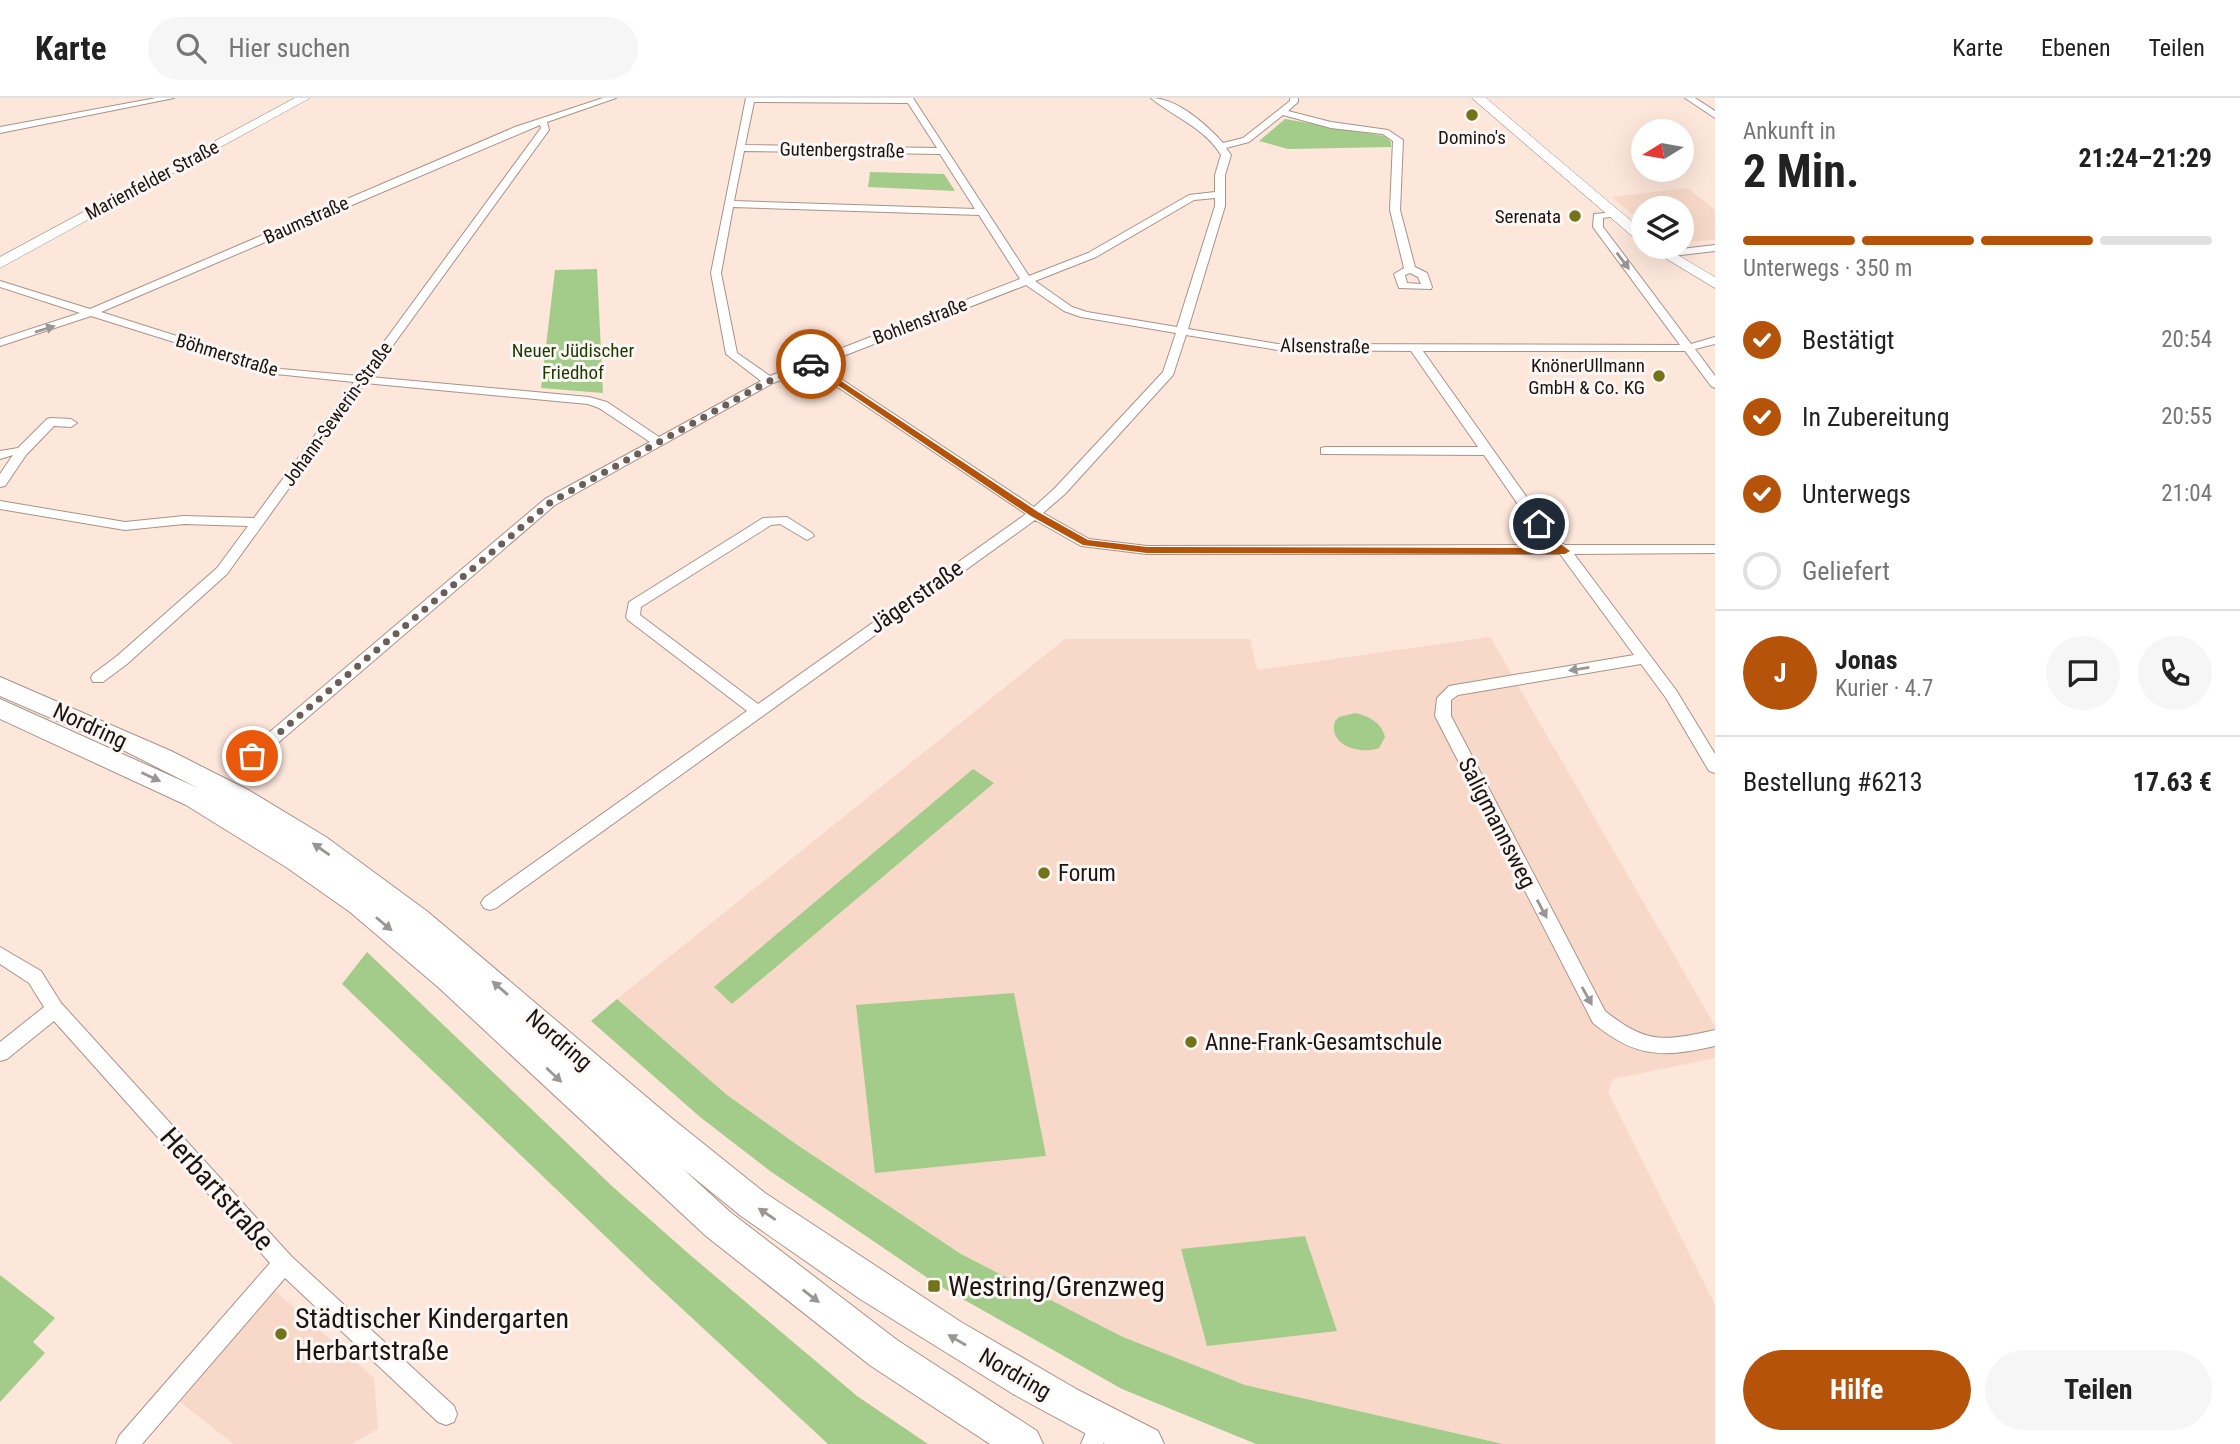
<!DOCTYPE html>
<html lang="de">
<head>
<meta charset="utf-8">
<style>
  :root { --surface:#fff; --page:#f6f6f6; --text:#222; --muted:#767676; --line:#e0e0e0; --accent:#b45309 }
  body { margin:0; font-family:"Roboto Condensed",sans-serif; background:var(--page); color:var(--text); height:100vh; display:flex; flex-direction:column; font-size:26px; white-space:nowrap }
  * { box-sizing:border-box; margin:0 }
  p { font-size:23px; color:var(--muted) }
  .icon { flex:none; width:38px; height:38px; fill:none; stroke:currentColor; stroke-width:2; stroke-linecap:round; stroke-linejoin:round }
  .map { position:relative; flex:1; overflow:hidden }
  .panel { display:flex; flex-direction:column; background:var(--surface); width:525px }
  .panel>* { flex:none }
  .needle { width:46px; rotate:259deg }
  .fabs { position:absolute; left:1631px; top:21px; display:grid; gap:14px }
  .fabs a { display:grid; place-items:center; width:63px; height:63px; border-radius:50%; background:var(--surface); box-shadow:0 7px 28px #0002; font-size:35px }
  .pin { position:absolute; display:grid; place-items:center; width:60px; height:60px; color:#fff; margin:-30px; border:4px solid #fff; border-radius:50%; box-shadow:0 2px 7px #0007 }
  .courier { position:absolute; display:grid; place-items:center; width:70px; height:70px; margin:-35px; border:5px solid #b45309; border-radius:50%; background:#fff; color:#222; box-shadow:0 2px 9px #0007 }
  .overview em { font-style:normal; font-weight:700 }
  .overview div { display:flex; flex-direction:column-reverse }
  .overview { display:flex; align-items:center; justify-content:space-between; height:119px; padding:0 28px }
  h1 { font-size:46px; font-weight:700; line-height:52px }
  .bar { display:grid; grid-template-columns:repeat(4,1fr); gap:10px 7px; align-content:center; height:84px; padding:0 28px }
  .bar i { height:9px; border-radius:5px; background:var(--line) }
  .bar .current { background:var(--accent) }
  .bar p { grid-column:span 4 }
  .line { display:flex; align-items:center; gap:18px; padding:0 28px; border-top:2px solid var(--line) }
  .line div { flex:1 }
  .round { display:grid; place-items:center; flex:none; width:74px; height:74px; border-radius:37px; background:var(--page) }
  ol { padding:0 28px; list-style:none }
  li { display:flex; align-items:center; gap:21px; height:77px }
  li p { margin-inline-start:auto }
  li .icon { padding:7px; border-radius:50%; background:var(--accent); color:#fff; stroke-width:4 }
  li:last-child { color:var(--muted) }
  li i { width:38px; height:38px; border:4px solid var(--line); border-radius:50% }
  .primary-button { display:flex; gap:14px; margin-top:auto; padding:14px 28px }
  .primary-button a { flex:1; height:80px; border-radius:42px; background:var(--accent); color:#fff; font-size:28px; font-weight:700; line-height:80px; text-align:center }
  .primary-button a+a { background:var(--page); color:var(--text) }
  header { display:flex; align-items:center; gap:42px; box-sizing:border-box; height:98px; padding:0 35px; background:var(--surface); border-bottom:2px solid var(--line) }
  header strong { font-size:33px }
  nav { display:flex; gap:38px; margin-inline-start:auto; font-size:24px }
  .search { width:490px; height:63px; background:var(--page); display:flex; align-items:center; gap:18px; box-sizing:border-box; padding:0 24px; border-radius:38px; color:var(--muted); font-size:26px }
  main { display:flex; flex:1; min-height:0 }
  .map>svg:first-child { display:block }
  .built { fill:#f8d9c9 }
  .green { fill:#a3cc8b }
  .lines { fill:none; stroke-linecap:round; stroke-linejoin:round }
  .street-casing { stroke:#a89388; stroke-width:2 }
  .secondary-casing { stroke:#a89388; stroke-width:1 }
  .primary-casing { stroke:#a89388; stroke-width:2 }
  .street { fill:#fff; fill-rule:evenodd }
  .secondary { fill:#fff; fill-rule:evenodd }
  .primary { fill:#fff; fill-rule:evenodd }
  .oneway { fill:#999694 }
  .route { fill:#b45309 }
  .done { stroke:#6b5e57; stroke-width:7; stroke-dasharray:0 12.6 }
  .poi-dot { fill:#737317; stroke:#fcf7f5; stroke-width:2.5 }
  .labels { text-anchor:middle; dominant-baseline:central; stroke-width:6; stroke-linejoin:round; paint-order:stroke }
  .far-poi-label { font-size:19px; fill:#1d1511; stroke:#fcf7f5; text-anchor:end }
  .far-street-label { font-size:19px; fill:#1d1511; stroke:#fcf7f5 }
  .far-park-label { font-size:19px; fill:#1c3b00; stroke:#fcf7f5 }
  .street-label { font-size:23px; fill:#1d1511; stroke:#fcf7f5 }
  .poi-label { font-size:23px; fill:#1d1511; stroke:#fcf7f5; text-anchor:start }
  .near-street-label { font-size:28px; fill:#1d1511; stroke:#fcf7f5 }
  .near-poi-label { font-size:28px; fill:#1d1511; stroke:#fcf7f5; text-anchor:start }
</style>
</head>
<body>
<header>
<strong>Karte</strong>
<div class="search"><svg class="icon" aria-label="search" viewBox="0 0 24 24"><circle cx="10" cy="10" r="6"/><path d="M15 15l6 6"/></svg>Hier suchen</div>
<nav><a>Karte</a><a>Ebenen</a><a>Teilen</a></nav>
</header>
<main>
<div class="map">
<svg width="1715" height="1346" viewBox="0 0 1715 1346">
  <rect width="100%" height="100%" fill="#fde6da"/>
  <g class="built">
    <path d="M1688,90l27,22v30l-33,2v-34h-39v15l-31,-26z"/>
    <path d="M1490,539l225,389v32l-102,21 -5,13 107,213v139h-212l-258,-59 -122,-48 -162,-83 -165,-110 -69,-49 -110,-96 448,-360h185l7,31z"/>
    <path d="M274,1192l100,88 4,51 -27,15h-117l-54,-42z"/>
  </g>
  <g class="green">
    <path d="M1285,21l100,17 6,6v5l-103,2 -29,-8z"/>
    <path d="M870,74l74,2 11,17 -87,-4z"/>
    <path d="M597,171l6,124 -62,-5 14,-118z"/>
    <path d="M1355,615c14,3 26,9 30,24l-6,11c-17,7 -52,-2 -44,-27l4,-4z"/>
    <path d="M973,671l21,14 -262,221 -18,-17z"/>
    <path d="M367,854l246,235 76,67 168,142 71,48h-100l-178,-165 -308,-295z"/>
    <path d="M1014,895l32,163 -171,17 -19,-168z"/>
    <path d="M617,901l110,96 69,49 165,110 162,83 122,48 258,59h-247l-134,-55 -184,-104 -168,-114 -70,-54 -109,-96z"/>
    <path d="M1305,1138l32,95 -130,15 -26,-97z"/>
    <path d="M0,1177l55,43 -22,24 12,11 -45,49z"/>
  </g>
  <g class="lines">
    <g class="street-casing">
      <g id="street">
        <path d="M156,0h18l-174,35v-6z"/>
        <path d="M603,0h13l-69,24 2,8 -179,247 219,20 18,5 52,35 102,-56 -35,-27 -15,-81 35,-175h167l116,178 59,-23 101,-58 26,-3v-17l6,-20c-17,-28 -46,-37 -70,-57 26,0 55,26 72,45l20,-5 47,-37v-3h8v4l-10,9 43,11 57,8 15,10 -3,70 15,57 12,6 5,14 -1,2 -32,-1 -5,-14 10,-6 -14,-58 3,-69 -10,-7 -52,-6 -48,-13 -34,27 -23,6 5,7 -6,20v31l-37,123 90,15 402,1 -87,-118 1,-13 23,-2v4l-14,2v9l88,117 24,-7v7l-20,5 20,27v12l-4,-2 -26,-35h-262l134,189 8,5h150v8l-141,1 102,136 39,64v19l-6,-2 -43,-73 -25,-34 -183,31 -7,5v16l154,295c43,34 59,30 110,19v16c-53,12 -79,12 -122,-23l-158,-307 2,-18 12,-12 185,-31 -74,-101h-413l-66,-8 -46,-26 -539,388 -6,2 -6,-2 -3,-5 3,-5 263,-187 -119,-91 -2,-3 3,-15 134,-84 24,-1 25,16 2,3 -7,4 -27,-16 -9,1 -130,82 -1,8 118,89 268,-190 -215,-145 -38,14 -218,122 -297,255h-12l-2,-4 2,-4 299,-253 105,-57 -51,-34 -11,-4 -223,-21 -138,191 -100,90 -24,18h-10l-2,-4 2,-4 24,-18 100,-88 31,-42 -64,-2 -59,6 -125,-21v-8l125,21 59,-6 70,2 100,-136 -78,-8 -185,-58 -91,30v-7l80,-26 -80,-26v-6l90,28 425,-182zM754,4l154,1 29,45 -192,-3zM540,27l1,3 -182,248 -78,-7 -180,-57zM744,53l196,3 35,55 -241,-8zM1215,100v8l-38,121 -90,-15 -15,-5 -37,-26 61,-24 98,-57zM733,109l246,8 41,64 -250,97 -33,-23 -16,-80zM1410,175l8,4 3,7 -14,-1 -2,-8zM1026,187l38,26 17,6 95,16 -13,39 -108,116 -21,19 -214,-142zM1186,237l92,15 133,1 67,96h-153l-4,1v6l163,1 62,90 -399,1 -58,-7 -46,-26 22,-19 108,-119z"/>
        <path d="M1685,0h10l20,13v7z"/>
        <path d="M1715,147v6l-51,6 -5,-3 5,-3z"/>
        <path d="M51,320l20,1 6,4 -6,4 -17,-1 -28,29 -21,31 -5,1v-13l13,-19 -13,4v-8l18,-3 29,-29z"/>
        <path d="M0,849l41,24 20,32 230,253 163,150 3,8 -3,8 -8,3 -8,-3 -153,-144 -143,166h-26l3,-8 151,-173 -216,-242 -47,38 -7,2v-19l44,-35 -15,-24 -29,-19z"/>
        <path d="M1101,1314l8,3 3,8 -9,21h-22l12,-29z"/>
      </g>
    </g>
    <g class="secondary-casing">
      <g id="secondary">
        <path d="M295,0h15l-310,170v-11z"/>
        <path d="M1472,0h14l157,133v11l-5,-1z"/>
        <path d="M1647,149h17l51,30v11z"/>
      </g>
    </g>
    <g class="primary-casing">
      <path id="primary" d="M0,579l171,74 79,40 76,46 102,75 241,204 96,77 196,129 117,68 80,41 6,13h-59l-92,-50 -153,-95 -119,-83 -58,-47 47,43 167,128 140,91 6,13h-53l-119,-78 -165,-130 -268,-249 -88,-75 -64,-45 -100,-62 -186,-86v-20l198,89 -85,-43 -113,-49z"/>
    </g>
    <use href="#street" class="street"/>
    <use href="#secondary" class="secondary"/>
    <use href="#primary" class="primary"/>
  </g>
  <defs><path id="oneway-solid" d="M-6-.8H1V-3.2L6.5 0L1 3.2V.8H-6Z" transform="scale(1.75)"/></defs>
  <g class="oneway">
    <use href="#oneway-solid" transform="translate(1623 163) rotate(53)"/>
    <use href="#oneway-solid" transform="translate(45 231) rotate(-17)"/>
    <use href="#oneway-solid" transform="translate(1579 571) rotate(171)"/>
    <use href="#oneway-solid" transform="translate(151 679) rotate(25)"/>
    <use href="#oneway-solid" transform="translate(321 751) rotate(-145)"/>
    <use href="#oneway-solid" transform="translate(1542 811) rotate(62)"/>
    <use href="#oneway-solid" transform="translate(384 826) rotate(40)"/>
    <use href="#oneway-solid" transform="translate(500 890) rotate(-139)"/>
    <use href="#oneway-solid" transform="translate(1587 898) rotate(61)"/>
    <use href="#oneway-solid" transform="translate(554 977) rotate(43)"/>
    <use href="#oneway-solid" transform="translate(767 1116) rotate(-146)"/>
    <use href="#oneway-solid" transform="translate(811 1198) rotate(38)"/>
    <use href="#oneway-solid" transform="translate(957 1242) rotate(-150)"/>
  </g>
  <path class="route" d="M811,263l227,151 50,28 59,7 406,1 -19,-24 5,-3 16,19 15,11 -5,3 -418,-1 -64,-8 -52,-29 -223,-151z"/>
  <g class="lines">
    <path class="done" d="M252,658l299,-254 218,-121 42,-17"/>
  </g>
  <g class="poi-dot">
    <circle cx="1472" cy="17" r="7"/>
    <circle cx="1575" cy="118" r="7"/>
    <circle cx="1659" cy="278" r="7"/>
    <circle cx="1044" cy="775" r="7"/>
    <circle cx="1191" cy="944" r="7"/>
    <rect x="927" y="1181" width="14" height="14" rx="3.5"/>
    <circle cx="281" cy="1236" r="7"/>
  </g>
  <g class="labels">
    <g class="far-poi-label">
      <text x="1472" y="39" text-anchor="middle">Domino's</text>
      <text x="1561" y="118">Serenata</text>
      <text x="1645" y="267">KnönerUllmann<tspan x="1645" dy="22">GmbH &amp; Co. KG</tspan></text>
    </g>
    <g class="far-street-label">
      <text transform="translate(842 52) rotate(1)">Gutenbergstraße</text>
      <text transform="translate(152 82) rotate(-28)">Marienfelder Straße</text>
      <text transform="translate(306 122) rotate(-24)">Baumstraße</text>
      <text transform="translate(920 223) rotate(-21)">Bohlenstraße</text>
      <text transform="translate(1325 248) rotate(1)">Alsenstraße</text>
      <text transform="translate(227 257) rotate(17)">Böhmerstraße</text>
      <text transform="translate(337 316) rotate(-54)">Johann-Sewerin-Straße</text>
    </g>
    <g class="far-park-label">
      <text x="573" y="252">Neuer Jüdischer<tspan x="573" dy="22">Friedhof</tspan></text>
    </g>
    <g class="street-label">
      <text transform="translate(916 499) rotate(-35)">Jägerstraße</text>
      <text transform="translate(90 628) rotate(25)">Nordring</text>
      <text transform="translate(1497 725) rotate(63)">Saligmannsweg</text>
      <text transform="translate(559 942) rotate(41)">Nordring</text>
      <text transform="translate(1015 1276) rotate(30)">Nordring</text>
    </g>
    <g class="poi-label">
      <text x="1058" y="775">Forum</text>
      <text x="1205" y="944">Anne-Frank-Gesamtschule</text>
    </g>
    <g class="near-street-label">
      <text transform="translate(217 1091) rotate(48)">Herbartstraße</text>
    </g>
    <g class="near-poi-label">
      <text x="948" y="1188">Westring/Grenzweg</text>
      <text x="295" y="1220">Städtischer Kindergarten<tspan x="295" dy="32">Herbartstraße</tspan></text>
    </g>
  </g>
</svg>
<div class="fabs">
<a><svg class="needle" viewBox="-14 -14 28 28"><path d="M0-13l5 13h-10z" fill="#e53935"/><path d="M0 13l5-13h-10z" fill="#767676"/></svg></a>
<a><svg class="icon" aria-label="layers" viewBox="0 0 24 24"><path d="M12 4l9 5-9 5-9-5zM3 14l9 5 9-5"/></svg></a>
</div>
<div class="pin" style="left:252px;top:658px;background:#ea580c"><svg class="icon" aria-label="bag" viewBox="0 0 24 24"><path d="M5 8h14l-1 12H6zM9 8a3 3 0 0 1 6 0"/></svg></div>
<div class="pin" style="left:1539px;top:426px;background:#1f2937"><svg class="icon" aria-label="home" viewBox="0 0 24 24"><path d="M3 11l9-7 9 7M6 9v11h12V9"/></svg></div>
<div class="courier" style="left:811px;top:266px"><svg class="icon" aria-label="car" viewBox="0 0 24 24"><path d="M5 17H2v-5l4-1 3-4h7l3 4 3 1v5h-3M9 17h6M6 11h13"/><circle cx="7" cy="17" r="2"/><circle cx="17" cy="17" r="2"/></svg></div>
</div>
<section class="panel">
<div class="overview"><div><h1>2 Min.</h1><p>Ankunft in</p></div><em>21:24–21:29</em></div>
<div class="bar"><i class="current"></i><i class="current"></i><i class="current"></i><i></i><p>Unterwegs · 350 m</p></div>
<ol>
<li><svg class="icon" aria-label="check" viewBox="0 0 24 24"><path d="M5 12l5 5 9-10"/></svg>Bestätigt<p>20:54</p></li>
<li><svg class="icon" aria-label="check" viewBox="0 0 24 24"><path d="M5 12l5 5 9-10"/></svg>In Zubereitung<p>20:55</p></li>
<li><svg class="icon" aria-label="check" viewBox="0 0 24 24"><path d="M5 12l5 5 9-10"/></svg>Unterwegs<p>21:04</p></li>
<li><i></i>Geliefert</li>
</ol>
<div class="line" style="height:126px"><b class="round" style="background:var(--accent);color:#fff">J</b><div><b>Jonas</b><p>Kurier · 4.7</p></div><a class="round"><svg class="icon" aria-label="chat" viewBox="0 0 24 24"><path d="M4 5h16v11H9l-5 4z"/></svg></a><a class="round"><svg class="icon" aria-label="phone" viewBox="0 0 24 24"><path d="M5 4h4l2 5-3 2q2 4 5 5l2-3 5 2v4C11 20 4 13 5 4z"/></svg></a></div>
<div class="line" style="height:91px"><div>Bestellung #6213</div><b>17.63 €</b></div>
<div class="primary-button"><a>Hilfe</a><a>Teilen</a></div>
</section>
</main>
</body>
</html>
